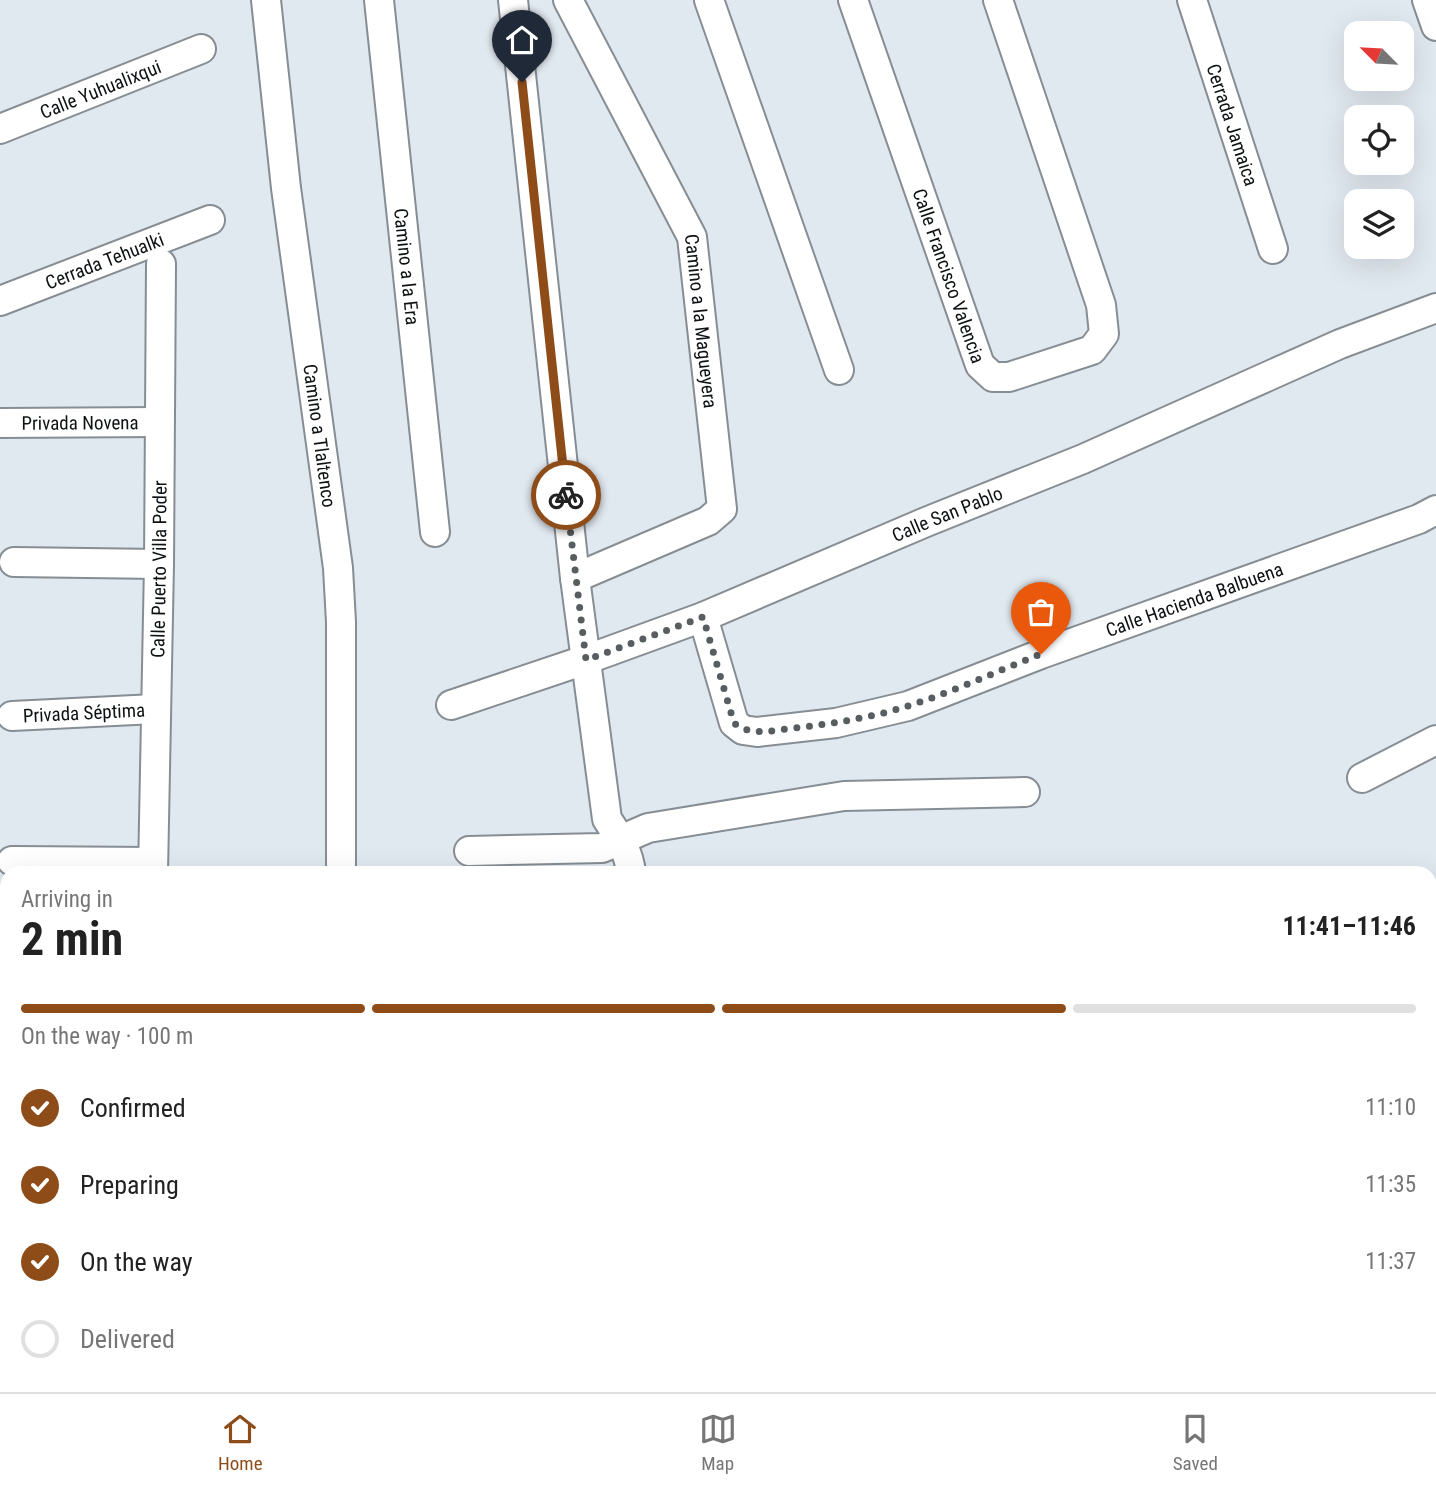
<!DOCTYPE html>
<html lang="en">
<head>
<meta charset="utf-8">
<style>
  :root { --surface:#fff; --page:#f6f6f6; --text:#222; --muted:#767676; --line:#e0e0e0; --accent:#8e4c19 }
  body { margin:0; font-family:"Roboto Condensed",sans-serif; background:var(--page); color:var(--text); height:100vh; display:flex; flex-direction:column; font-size:26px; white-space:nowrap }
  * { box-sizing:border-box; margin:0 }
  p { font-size:23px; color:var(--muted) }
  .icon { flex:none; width:38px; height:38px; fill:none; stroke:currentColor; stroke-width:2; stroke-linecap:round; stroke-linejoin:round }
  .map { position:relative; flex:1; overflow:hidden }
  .drawer { position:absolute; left:0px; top:866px; width:1437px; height:527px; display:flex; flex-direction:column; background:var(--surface); border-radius:21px 21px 0 0; box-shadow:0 7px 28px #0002 }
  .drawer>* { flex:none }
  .needle { width:46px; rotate:294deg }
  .fabs { position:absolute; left:1344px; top:21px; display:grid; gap:14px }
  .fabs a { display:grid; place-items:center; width:70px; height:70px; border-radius:14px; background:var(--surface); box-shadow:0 7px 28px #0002; font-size:35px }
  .pin { position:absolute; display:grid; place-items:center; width:60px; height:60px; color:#fff; margin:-72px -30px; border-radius:50% 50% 50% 0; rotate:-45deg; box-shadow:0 0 7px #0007 }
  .pin .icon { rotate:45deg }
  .courier { position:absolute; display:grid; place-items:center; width:70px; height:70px; margin:-35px; border:5px solid #8e4c19; border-radius:50%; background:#fff; color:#222; box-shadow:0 2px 9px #0007 }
  .headline em { font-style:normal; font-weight:700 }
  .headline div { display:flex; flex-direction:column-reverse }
  .headline { display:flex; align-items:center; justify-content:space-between; height:119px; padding:0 21px }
  h1 { font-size:46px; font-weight:700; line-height:52px }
  .bar { display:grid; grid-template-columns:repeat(4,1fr); gap:10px 7px; align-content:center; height:84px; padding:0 21px }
  .bar i { height:9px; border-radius:5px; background:var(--line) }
  .bar .active { background:var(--accent) }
  .bar p { grid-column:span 4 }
  ol { padding:0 21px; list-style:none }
  li { display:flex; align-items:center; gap:21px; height:77px }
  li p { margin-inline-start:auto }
  li .icon { padding:7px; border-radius:50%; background:var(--accent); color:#fff; stroke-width:4 }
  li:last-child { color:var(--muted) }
  li i { width:38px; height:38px; border:4px solid var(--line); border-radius:50% }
  .tabs { display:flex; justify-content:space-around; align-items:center; height:98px; border-top:2px solid var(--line); background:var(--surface); font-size:19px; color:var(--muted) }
  .tabs a { display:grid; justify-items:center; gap:4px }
  .tabs .active { color:var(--accent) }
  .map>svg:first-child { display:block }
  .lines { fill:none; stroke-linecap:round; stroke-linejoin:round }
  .lane-casing { stroke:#868d93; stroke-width:18 }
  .street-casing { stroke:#868d93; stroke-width:32 }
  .lane { stroke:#fff; stroke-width:14 }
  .street { stroke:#fff; stroke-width:28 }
  .done { stroke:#585d60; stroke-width:7; stroke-dasharray:0 12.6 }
  .route { stroke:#8e4c19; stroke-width:9 }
  .labels { text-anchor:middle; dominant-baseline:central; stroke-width:5; stroke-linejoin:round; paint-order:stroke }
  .street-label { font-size:19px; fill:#0e1113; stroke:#e1e9f0 }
</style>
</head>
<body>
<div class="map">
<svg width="1436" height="1392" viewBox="0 0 1436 1392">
  <rect width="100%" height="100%" fill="#e1e9f0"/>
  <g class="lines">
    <g class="lane-casing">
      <path id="lane" d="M1089,1386l1,6"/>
    </g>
    <g class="street-casing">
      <g id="street">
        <path id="s1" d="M266,0l20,188 52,380 3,54v251"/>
        <path id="s2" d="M379,0l56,532"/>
        <path d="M513,0l62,578 32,241c12,18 22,33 24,54"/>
        <path id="s3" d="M568,0l124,237 30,272 -14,12 -133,57"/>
        <path d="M709,0l130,370"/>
        <path id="s4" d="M853,0l127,365 13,12h16l83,-27 12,-16 -3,-29 -103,-305"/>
        <path id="s5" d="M1192,0l81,249"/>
        <path d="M1427,0l9,26"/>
        <path id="s6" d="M0,129l201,-80"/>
        <path id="s7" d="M0,301l210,-81"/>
        <path id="s8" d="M0,423l159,-1"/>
        <path d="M14,562l145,2"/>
        <path id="s9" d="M703,617l31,106 9,7 14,2 79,-9 72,-17 133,-52 378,-135 17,-9"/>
        <path id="s10" d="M451,705l134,-45 118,-43 223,-95 157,-63 257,-115 96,-36"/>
        <path id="s11" d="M12,716l143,-7"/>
        <path d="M1362,778l74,-38"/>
        <path d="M469,851l133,-3 46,-20 196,-32 181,-4"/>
        <path d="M12,861l140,1"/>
        <path id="s12" d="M153,873l6,-309 2,-300"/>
        <path d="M0,1039l7,-1"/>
        <path d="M1430,1156l6,15"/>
        <path d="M1430,1281l6,-2"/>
        <path d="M0,1385h7"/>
        <path d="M539,1386v6"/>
        <path d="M1332,1386l2,6"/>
        <path d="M145,1392v-6"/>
        <path d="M333,1392v-6"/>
        <path d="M1146,1392l16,-6"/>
      </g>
    </g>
    <use href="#lane" class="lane"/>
    <use href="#street" class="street"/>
  </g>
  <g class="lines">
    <path class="done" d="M566,495l20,165 117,-43 31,106c18,14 39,7 61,5 27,-3 53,-7 80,-13 57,-13 112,-40 166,-61"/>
    <path class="route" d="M522,82l44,413"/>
  </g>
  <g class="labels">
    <g class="street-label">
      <text stroke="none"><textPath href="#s6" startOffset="108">Calle Yuhualixqui</textPath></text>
      <text stroke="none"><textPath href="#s5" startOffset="131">Cerrada Jamaica</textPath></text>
      <text stroke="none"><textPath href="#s7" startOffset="112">Cerrada Tehualki</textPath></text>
      <text stroke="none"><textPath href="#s2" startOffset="268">Camino a la Era</textPath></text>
      <text stroke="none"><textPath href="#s4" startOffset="292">Calle Francisco Valencia</textPath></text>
      <text stroke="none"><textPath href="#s3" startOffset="352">Camino a la Magueyera</textPath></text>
      <text stroke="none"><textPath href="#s8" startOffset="80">Privada Novena</textPath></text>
      <text stroke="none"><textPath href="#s1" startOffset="439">Camino a Tlaltenco</textPath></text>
      <text stroke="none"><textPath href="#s10" startOffset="532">Calle San Pablo</textPath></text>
      <text stroke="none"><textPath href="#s12" startOffset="304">Calle Puerto Villa Poder</textPath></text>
      <text stroke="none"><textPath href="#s9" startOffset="595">Calle Hacienda Balbuena</textPath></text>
      <text stroke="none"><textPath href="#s11" startOffset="72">Privada Séptima</textPath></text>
    </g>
  </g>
</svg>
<div class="fabs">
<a><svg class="needle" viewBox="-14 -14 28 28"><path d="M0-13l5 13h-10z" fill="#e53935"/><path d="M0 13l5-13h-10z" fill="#767676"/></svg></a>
<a><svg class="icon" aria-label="locate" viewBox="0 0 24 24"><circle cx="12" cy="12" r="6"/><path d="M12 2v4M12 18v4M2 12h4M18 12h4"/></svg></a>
<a><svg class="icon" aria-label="layers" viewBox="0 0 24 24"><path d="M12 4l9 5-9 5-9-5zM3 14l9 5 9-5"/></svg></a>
</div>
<div class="pin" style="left:1041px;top:654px;background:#ea580c"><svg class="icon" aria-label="bag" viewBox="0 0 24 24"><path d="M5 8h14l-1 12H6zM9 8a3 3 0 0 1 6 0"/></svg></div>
<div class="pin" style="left:522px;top:82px;background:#1f2937"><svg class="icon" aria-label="home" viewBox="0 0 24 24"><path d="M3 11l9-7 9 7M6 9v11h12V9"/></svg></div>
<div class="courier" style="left:566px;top:495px"><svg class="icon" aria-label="bike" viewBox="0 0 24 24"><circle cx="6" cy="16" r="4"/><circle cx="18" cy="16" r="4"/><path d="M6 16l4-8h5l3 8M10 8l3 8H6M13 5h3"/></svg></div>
<section class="drawer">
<div class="headline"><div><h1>2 min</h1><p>Arriving in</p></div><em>11:41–11:46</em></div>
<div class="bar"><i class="active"></i><i class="active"></i><i class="active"></i><i></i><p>On the way · 100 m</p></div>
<ol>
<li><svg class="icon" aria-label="check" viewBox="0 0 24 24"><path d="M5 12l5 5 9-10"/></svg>Confirmed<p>11:10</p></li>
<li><svg class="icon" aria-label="check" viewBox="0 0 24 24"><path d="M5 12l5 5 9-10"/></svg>Preparing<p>11:35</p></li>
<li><svg class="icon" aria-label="check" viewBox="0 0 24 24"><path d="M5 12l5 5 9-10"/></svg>On the way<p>11:37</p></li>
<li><i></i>Delivered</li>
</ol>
</section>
</div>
<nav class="tabs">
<a class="active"><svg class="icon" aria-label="home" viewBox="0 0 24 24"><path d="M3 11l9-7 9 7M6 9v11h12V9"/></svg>Home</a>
<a><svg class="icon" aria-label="map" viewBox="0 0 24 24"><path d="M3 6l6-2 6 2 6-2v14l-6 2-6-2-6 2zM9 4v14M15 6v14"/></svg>Map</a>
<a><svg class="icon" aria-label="saved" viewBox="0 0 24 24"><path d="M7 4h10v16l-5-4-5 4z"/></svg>Saved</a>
</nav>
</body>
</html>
